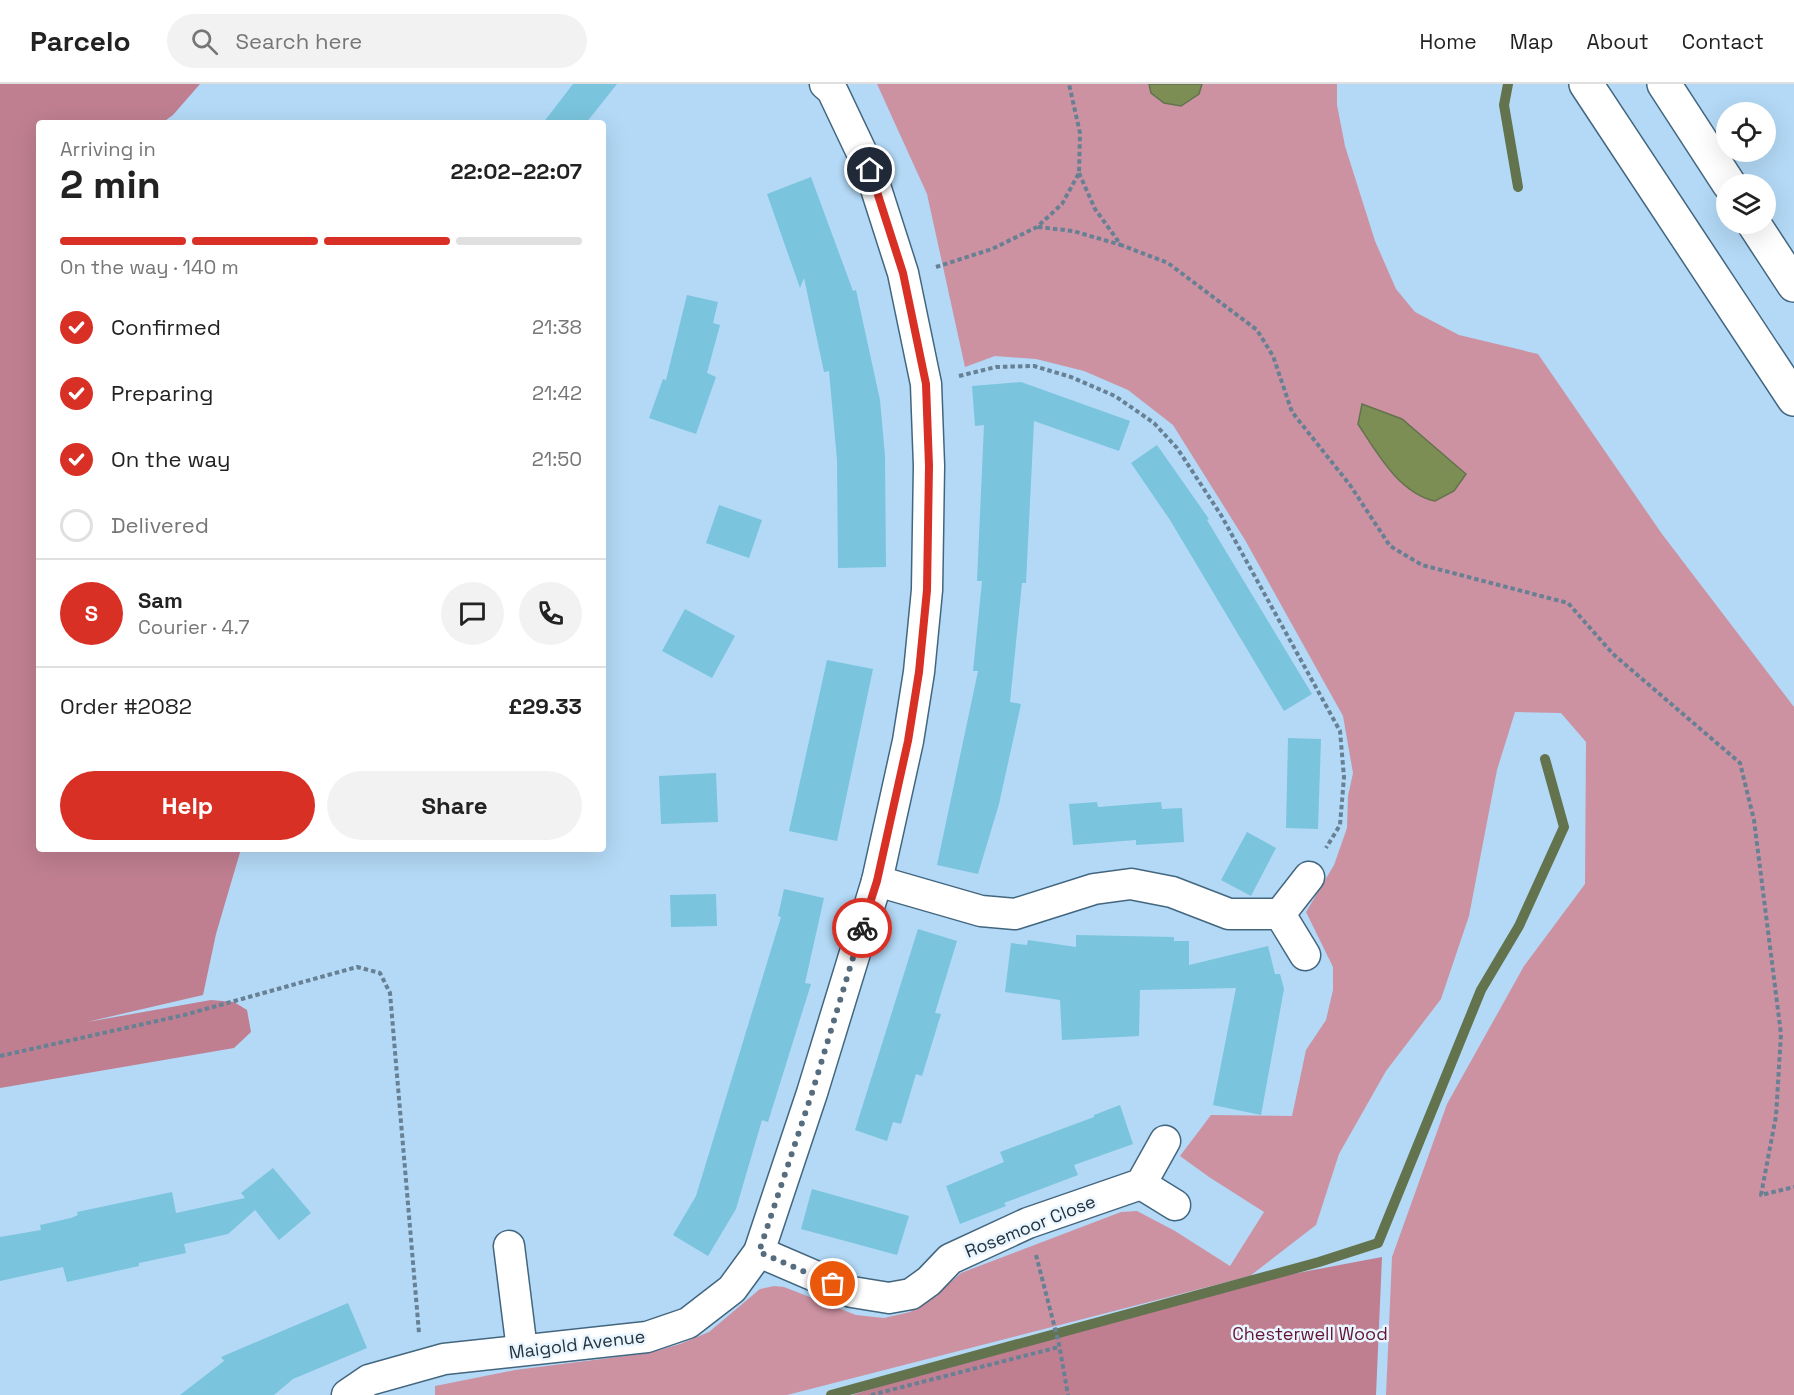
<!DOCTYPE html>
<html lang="en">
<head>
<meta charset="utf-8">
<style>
  :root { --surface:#fff; --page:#f2f2f2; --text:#222; --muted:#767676; --line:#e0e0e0; --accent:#d93025 }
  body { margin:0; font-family:"Space Grotesk",sans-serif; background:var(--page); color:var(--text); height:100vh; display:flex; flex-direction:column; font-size:22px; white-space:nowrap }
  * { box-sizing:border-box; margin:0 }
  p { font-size:20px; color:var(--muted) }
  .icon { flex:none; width:33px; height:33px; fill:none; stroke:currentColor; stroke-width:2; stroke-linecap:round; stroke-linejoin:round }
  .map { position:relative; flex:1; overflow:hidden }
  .panel { position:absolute; left:36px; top:36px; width:570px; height:732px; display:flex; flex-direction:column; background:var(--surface); border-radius:6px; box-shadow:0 6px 24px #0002 }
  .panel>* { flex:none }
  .controls { position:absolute; left:1716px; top:18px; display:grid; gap:12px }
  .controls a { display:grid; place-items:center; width:60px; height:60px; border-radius:50%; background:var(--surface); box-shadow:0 6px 24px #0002; font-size:30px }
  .pin { position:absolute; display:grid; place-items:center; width:51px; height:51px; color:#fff; margin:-26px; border:3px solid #fff; border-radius:50%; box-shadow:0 2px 6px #0007 }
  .courier { position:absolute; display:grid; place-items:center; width:60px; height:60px; margin:-30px; border:4px solid #d93025; border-radius:50%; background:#fff; color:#222; box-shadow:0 2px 8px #0007 }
  .summary em { font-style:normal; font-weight:700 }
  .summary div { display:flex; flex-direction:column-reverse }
  .summary { display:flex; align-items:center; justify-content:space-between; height:102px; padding:0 24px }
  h1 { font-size:39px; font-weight:700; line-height:45px }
  .bar { display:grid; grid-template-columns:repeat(4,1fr); gap:9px 6px; align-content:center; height:72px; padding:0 24px }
  .bar i { height:8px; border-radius:4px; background:var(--line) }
  .bar .selected { background:var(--accent) }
  .bar p { grid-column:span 4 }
  .line { display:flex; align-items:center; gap:15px; padding:0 24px; border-top:2px solid var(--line) }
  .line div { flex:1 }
  .round { display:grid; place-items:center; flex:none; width:63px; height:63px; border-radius:32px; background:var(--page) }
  ol { padding:0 24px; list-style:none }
  li { display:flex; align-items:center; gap:18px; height:66px }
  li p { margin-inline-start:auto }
  li .icon { padding:6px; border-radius:50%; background:var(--accent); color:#fff; stroke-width:4 }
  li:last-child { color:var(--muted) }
  li i { width:33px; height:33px; border:3px solid var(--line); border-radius:50% }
  .primary-button { display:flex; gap:12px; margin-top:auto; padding:12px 24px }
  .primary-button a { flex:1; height:69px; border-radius:36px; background:var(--accent); color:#fff; font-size:24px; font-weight:700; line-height:69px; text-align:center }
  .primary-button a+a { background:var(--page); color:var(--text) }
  header { display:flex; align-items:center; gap:36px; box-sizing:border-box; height:84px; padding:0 30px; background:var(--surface); border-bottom:2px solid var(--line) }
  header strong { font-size:28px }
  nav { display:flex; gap:33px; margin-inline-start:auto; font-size:21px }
  .search { width:420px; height:54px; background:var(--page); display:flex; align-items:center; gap:15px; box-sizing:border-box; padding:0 21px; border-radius:33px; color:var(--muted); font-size:22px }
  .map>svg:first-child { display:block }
  .green { fill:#cd92a2 }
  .forest { fill:#bf7f91 }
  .water { fill:#7d8e54; stroke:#62734e; stroke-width:1.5 }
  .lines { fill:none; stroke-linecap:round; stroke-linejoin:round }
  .stream { stroke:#62734e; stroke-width:10 }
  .building { fill:#7ac4dd }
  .street-casing { stroke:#43667f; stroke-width:33 }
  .highway-casing { stroke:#43667f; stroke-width:36 }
  .path { stroke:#678094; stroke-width:4; stroke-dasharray:4.5 3; stroke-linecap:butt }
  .street { stroke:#fff; stroke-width:30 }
  .highway { stroke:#fff; stroke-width:33 }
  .done { stroke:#566d7f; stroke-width:6; stroke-dasharray:0 10.8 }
  .route { stroke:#d93025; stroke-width:8 }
  .labels { text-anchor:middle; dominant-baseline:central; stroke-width:5; stroke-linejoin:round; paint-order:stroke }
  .street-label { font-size:18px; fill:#24333f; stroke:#eaf6ff }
  .park-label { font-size:18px; fill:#631634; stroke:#eaf6ff }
</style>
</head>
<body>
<header>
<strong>Parcelo</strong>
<div class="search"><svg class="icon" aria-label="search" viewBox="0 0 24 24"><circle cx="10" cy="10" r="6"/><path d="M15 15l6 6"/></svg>Search here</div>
<nav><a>Home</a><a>Map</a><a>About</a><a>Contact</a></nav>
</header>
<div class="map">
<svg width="1794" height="1311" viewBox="0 0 1794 1311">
  <rect width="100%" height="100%" fill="#b3d9f6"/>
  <path class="green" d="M877,0h460v21l8,41 30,95 21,48 19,23 44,23 79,19 124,180 132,173v688h-408l6,-138 55,-153 77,-138 61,-82 1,-142 -25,-29 -46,-1 -18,58 -28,146 -28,83 -55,72 -47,83 -23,71 -66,51 -463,119h-352v-9l80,-16 134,-17 31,-9 29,-12 51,-43 14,-3 10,1 72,28 28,3 26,-6 27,-18 24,-21 160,-61 16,-1 38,20 55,35 34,-54 -55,-35 -29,-21 31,-41 81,1 14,-66 20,-30 7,-30v-23l-27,-55 28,-47 13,-37 1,-32 5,-23 -10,-57 -98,-176 -72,-115 -45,-35 -44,-19 -48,-12 -41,-3 -30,11 -38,-173z"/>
  <g class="forest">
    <path d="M0,0h200l-27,31 -11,8h-123v726h202l-25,85 -13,61 -116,27 124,-22 23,2 13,8 4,22 -17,16 -234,40z"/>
    <path d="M1382,1173l-6,138h-524l123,-39 264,-72z"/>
  </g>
  <g class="water">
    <path d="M1149,0h53l-3,10 -18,12 -17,-3 -13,-10z"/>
    <path d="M1362,320l40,15 64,55 -12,17 -19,10c-36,-8 -58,-48 -77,-77z"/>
  </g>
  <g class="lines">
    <g class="stream">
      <path d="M1508,0l-4,21 14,82"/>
      <path d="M831,1311l488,-133 59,-19 103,-253 38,-64 45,-99 -19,-68"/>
    </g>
  </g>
  <g class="building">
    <path d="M573,0h44l-31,39h-43z"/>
    <path d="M811,93l42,114 3,-1 24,110 5,56 1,111 -48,1 -1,-108 -8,-89 -5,1 -20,-94 -4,10 -33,-94z"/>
    <path d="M687,211l31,7 -5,21 7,2 -13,48 9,4 -20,57 -47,-16 14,-39 3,1z"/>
    <path d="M1021,298l109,39 -11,30 -85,-30 -8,162h-4l-12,119 11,2 -22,100 -21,70 -41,-9 41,-194h-5l9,-90h-5l7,-156 -9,1 -3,-40z"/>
    <path d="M1157,361l52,74 -2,1 105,174 -28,17 -114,-191 -39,-57z"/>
    <path d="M719,421l43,15 -13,38 -43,-15z"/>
    <path d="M685,525l50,27 -23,42 -50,-27z"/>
    <path d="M827,576l46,9 -36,172 -48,-10z"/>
    <path d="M1288,654l33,1 -3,90 -32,-1z"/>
    <path d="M716,689l2,49 -57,2 -2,-48z"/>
    <path d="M1097,718l1,5 63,-5 1,7 20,-1 2,34 -48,3v-5l-63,5 -4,-41z"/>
    <path d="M1247,748l29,16 -25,48 -30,-16z"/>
    <path d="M784,805l40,9 -19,85 6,1 -43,138 -6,-2 -26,89 -28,47 -35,-21 23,-39 85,-279 -3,-1z"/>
    <path d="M716,810l1,32 -46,1 -1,-32z"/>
    <path d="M918,845l39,12 -22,72 6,1 -19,62 -6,-2 -15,50 -8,-2 -6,19 -32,-11z"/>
    <path d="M1076,851l98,2v4h15v24l79,-19 7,28h5l4,15 -23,126 -48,-10 23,-117 -96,2 -1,46 -77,4 -2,-40 -55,-8 6,-49 16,2 1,-5 48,7z"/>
    <path d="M1120,1021l13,39 -59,21 4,10 -74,28 2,3 -46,18 -14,-38 58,-24 -4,-10 94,-35v-2z"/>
    <path d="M273,1084l38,45 -32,27 -24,-30 -27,24 -44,10 2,9 -47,10v3l-72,16 -4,-15 -63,14v-44l41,-7 -1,-5 31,-7 7,-3 -1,-3 95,-20 4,21 69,-15 -4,-5z"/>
    <path d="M812,1105l97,27 -12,39 -96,-26z"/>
    <path d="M348,1219l19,45 -74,31 -19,16h-94l44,-34 -3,-4z"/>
  </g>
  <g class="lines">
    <g class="street-casing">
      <g id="street">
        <path d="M877,797l104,30 34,3 79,-25 37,-5 41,8 57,22h51l25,41"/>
        <path d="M1280,830l29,-37"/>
        <path d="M1141,1100l34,21"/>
        <path d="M509,1162l13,104"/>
        <path d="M759,1168l93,40 37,6 22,-4 18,-13 21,-22 78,-36 113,-39 24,-43"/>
        <path d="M347,1311l22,-15 75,-21 203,-22 41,-14 44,-34 27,-37 53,-159 65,-212 31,-140 11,-69 8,-82 2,-124 -3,-82 -23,-111 -33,-103 -38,-80 -7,-6"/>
      </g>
    </g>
    <g class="highway-casing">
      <g id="highway">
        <path d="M1586,0l208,315"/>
        <path d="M1664,0l65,100"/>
        <path d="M1754,140l40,61"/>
      </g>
    </g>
    <g class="path">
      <path d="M1079,89l16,36 26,36 47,18 89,67 16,26 19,56 58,73 40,61 32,19 146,38 45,51 127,109 14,57 27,214 -5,82 -15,79 33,-8"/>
      <path d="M1038,143l35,4 48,14"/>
      <path d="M936,183l56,-18 45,-22 25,-23 17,-31 1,-40 -11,-49"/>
      <path d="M959,292l37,-9 38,-1 37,11 44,19 39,27 23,25 44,67 119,216 4,46 -4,48 -14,23"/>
      <path d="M0,972l184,-41 173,-48 23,6 10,20 29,340"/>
      <path d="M1036,1171l23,89 9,51"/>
      <path d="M871,1311l188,-48"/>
    </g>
    <use href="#street" class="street"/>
    <use href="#highway" class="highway"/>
  </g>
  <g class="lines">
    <path class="done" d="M833,1200l-74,-32 53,-159 50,-165"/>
    <path class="route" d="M862,844l15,-47 31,-140 11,-69 8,-82 2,-124 -3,-82 -23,-111 -33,-103"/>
  </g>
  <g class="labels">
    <g class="street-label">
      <text transform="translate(1030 1142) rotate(-22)">Rosemoor Close</text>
      <text transform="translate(577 1260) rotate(-7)">Maigold Avenue</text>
    </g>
    <g class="park-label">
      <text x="1310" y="1249">Chesterwell Wood</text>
    </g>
  </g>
</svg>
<div class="controls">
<a><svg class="icon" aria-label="locate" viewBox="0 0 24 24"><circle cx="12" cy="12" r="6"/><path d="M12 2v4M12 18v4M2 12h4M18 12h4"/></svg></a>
<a><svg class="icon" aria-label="layers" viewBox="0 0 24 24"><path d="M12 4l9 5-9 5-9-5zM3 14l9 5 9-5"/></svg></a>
</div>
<div class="pin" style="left:833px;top:1200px;background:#ea580c"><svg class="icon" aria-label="bag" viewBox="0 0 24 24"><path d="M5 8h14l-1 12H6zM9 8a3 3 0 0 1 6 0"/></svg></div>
<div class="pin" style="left:870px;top:86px;background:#1f2937"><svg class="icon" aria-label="home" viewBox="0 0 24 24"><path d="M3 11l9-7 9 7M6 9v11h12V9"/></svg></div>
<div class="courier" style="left:862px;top:844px"><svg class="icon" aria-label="bike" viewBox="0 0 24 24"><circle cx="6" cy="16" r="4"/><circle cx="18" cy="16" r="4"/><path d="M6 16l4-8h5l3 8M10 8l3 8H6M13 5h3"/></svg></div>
<section class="panel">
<div class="summary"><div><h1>2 min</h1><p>Arriving in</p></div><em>22:02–22:07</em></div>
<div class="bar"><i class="selected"></i><i class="selected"></i><i class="selected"></i><i></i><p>On the way · 140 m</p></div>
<ol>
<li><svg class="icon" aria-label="check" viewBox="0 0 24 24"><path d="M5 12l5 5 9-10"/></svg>Confirmed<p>21:38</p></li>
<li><svg class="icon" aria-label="check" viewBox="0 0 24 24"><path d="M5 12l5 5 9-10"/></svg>Preparing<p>21:42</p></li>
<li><svg class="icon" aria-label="check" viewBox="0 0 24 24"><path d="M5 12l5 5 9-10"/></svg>On the way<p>21:50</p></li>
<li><i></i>Delivered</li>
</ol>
<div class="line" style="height:108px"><b class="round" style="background:var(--accent);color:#fff">S</b><div><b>Sam</b><p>Courier · 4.7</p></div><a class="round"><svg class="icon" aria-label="chat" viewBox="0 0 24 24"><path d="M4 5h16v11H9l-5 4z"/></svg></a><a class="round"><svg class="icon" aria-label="phone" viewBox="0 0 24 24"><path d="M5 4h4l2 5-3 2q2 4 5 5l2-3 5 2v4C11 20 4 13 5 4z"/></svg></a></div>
<div class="line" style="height:78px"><div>Order #2082</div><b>£29.33</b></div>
<div class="primary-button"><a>Help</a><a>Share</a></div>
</section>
</div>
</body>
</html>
